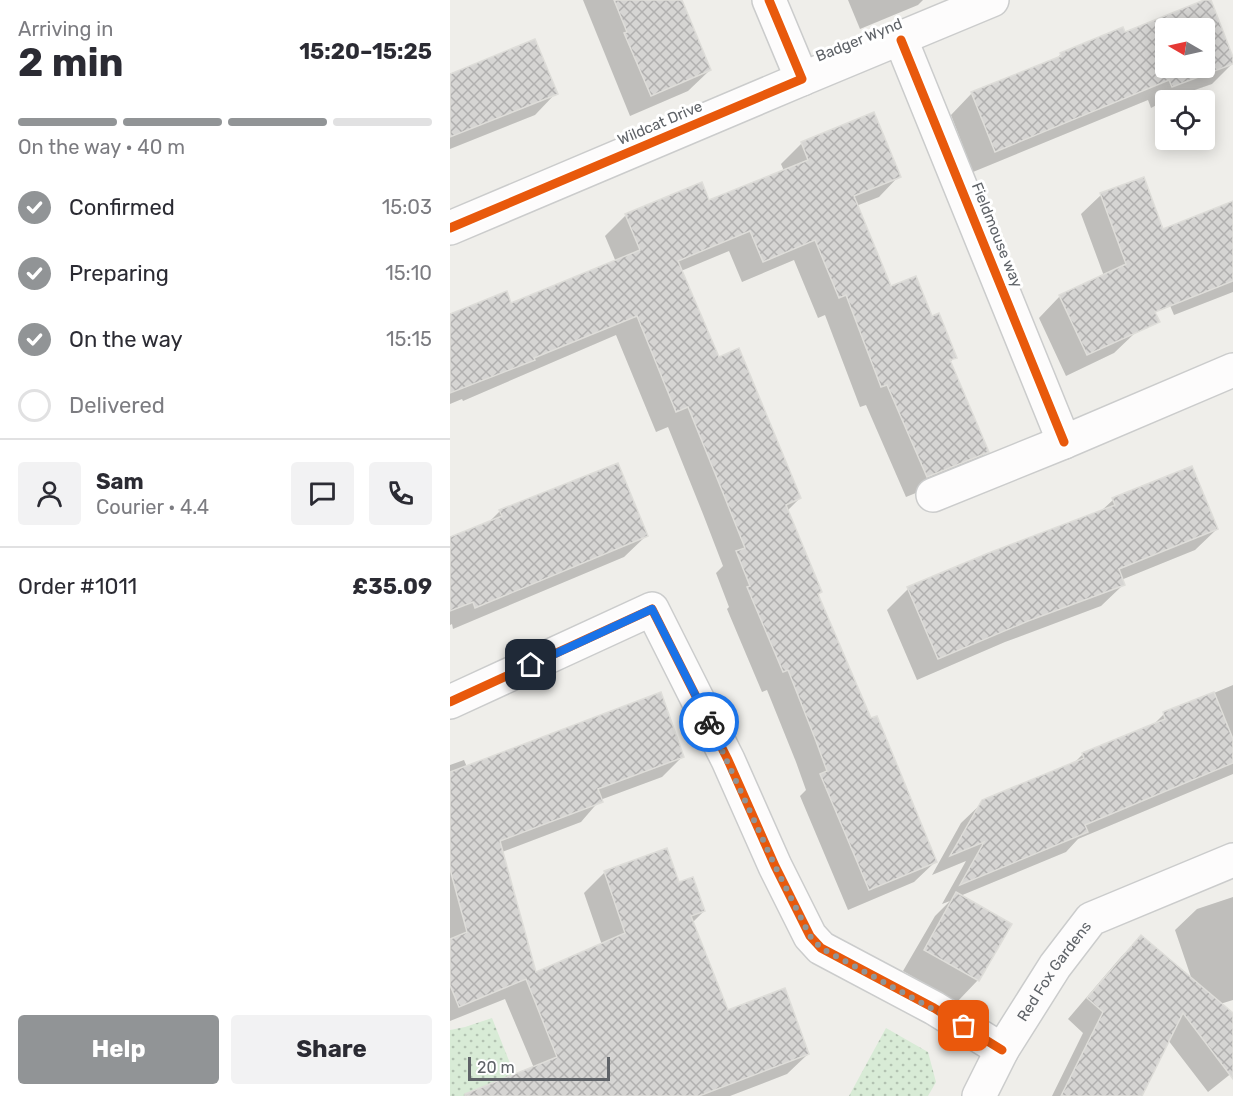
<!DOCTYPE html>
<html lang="en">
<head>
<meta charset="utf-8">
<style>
  :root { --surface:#fff; --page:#f2f2f3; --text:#2b2b33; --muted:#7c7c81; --line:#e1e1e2; --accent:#919496 }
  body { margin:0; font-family:Rubik,sans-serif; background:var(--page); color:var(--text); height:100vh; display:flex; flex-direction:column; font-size:22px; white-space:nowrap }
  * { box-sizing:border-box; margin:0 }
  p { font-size:20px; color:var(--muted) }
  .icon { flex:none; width:33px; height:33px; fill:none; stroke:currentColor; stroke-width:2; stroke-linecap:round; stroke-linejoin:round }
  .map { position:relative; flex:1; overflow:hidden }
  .drawer { display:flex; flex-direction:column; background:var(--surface); width:450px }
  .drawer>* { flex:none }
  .needle { width:39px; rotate:279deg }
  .controls { position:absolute; left:705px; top:18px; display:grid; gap:12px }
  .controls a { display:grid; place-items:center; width:60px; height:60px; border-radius:6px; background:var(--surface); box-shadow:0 3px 15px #0003; font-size:30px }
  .scale { position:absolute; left:18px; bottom:15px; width:142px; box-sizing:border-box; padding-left:6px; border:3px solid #5f6368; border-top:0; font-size:16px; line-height:21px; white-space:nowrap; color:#5f6368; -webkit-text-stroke:4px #fff; paint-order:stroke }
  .pin { position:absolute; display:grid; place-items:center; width:51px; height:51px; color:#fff; margin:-26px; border-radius:12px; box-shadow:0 3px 9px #0006 }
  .courier { position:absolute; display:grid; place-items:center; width:60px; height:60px; margin:-30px; border:4px solid #1a73e8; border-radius:50%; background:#fff; color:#222; box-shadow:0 2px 8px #0007 }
  .overview em { font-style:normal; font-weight:700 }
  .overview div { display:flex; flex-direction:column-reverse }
  .overview { display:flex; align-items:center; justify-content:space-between; height:102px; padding:0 18px }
  h1 { font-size:39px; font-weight:700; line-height:45px }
  .bar { display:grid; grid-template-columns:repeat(4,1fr); gap:9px 6px; align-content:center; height:72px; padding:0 18px }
  .bar i { height:8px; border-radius:4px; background:var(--line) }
  .bar .current { background:var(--accent) }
  .bar p { grid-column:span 4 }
  .line { display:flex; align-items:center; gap:15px; padding:0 18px; border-top:2px solid var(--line) }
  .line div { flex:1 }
  .round { display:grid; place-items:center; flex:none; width:63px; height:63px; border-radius:6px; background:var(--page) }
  ol { padding:0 18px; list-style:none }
  li { display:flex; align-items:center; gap:18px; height:66px }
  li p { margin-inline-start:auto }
  li .icon { padding:6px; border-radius:50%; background:var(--accent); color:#fff; stroke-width:4 }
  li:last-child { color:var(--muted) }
  li i { width:33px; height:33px; border:3px solid var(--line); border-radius:50% }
  .button { display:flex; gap:12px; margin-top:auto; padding:12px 18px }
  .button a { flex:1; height:69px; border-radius:6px; background:var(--accent); color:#fff; font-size:24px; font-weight:700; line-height:69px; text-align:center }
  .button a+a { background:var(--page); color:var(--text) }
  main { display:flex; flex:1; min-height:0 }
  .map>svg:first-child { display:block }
  .grass { fill:url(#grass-dots) }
  .shadow { fill:#0003; fill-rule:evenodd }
  .building { fill:url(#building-cross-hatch); stroke:#deddd9; stroke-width:1.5; fill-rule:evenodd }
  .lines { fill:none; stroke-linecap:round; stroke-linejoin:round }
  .minor-casing { stroke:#cbcccc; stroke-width:36 }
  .minor { stroke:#fdfcfc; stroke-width:33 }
  .cycleway-casing { stroke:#fff; stroke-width:13 }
  .cycleway { stroke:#e8590c; stroke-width:9 }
  .done { stroke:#919496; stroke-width:6; stroke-dasharray:0 10.8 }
  .route { stroke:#1a73e8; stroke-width:8 }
  .labels { text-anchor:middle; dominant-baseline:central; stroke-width:6; stroke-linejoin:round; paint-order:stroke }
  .street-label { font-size:15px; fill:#5f6368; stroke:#fff }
</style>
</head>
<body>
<main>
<section class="drawer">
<div class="overview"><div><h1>2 min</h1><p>Arriving in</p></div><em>15:20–15:25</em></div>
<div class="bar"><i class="current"></i><i class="current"></i><i class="current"></i><i></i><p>On the way · 40 m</p></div>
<ol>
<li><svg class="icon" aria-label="check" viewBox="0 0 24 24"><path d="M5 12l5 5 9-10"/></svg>Confirmed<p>15:03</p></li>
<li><svg class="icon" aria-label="check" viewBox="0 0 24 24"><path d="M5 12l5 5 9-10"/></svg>Preparing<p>15:10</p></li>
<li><svg class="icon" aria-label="check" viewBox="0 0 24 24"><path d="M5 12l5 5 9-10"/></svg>On the way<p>15:15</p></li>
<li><i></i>Delivered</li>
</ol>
<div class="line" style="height:108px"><a class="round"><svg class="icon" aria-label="person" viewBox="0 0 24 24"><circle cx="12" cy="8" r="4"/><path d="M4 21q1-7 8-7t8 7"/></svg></a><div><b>Sam</b><p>Courier · 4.4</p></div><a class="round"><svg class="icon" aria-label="chat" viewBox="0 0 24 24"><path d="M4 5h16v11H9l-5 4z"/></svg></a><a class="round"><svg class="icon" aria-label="phone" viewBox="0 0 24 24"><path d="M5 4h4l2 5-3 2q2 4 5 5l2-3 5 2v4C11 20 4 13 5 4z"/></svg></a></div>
<div class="line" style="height:78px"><div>Order #1011</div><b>£35.09</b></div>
<div class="button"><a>Help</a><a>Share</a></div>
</section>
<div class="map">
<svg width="783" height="1096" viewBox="0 0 783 1096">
  <defs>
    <pattern id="grass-dots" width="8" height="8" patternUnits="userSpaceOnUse" patternTransform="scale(1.5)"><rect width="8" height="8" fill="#d8ebd6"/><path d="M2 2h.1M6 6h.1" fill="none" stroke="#b2c2b1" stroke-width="1.8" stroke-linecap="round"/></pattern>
    <pattern id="building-cross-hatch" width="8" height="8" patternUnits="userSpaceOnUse" patternTransform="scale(1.5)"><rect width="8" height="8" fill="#d6d5d3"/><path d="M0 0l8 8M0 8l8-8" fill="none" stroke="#b1b0af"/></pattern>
  </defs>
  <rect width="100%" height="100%" fill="#efeeea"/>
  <g class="grass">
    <path d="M42,1018l31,78h-73v-66l15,-3z"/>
    <path d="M436,1028l42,24 8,30 -8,14h-79z"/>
  </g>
  <g class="shadow">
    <path d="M133,0h98l29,70 -22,21 -58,25z"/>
    <path d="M398,0h75l-5,5 -58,24z"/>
    <path d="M759,0l24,61v2l-21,21 -46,16 -15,8 -3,-8 -175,72 -22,-57 21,-22 82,-32 7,-7 63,-21zM716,28h38v40h-38z"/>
    <path d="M0,74l106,19 -21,22 -85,34z"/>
    <path d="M352,143l97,33 -20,21 -23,9 34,82 41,30 24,39 -6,6 38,89 -20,20 -61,25 -40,-92 -6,2 -35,-92 -7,3 -24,-58 -52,22 -13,-31 -48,20 37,88 82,139 -13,13 30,84 53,125 65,142 -21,20 -66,28 -48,-114 6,-6 -10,-28 -29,-72 -5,2 -35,-83 2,-2 -13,-34 7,-7 -20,-52 -35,-87 -12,5 -40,-97 -153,66 -1,-2 -12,5v-84l61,-15 105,-43 -11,-26 21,-21 82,-13 76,-31 -3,-7z"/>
    <path d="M651,195l62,35 70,-27v89l-59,23 -13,-31 -25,48 -22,21 -48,23 -27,-58 21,-22 44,-20 -23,-62z"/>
    <path d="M663,500l104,29 -22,21 -74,30 2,5 -22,21 -96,36 -88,38 -30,-70 21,-21 192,-77z"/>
    <path d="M50,511l146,25 -22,21 -171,72 -1,-5 -2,1v-86l38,-16z"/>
    <path d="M783,685v89l-155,65 -12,13 -106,44 18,84 -21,22 -54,-31 32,-55 15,-15 -8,3 24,-43 -34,14 29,-52 22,-21 89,-37 11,-11 69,-28 12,-12z"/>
    <path d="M232,757l-20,20 -62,23 -19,22 -79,30 33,122 67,-29 -18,-52 21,-21 73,12 26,27 -12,12 36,88 80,43 -21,20 -57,22h-231l35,-28 -29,-69 -55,22v-256l14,-5 3,7z"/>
    <path d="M783,897v103l-13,4 13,11v57l-25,20 -40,-52 -28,56h-88l31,-63 -15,-14 53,-62 20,-20 51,43 -17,-50 22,-21z"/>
  </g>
  <g class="building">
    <path d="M164,0h68l29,70 -60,26 -27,-63 3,-1z"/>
    <path d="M754,0h7l22,57v7l-61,23 -3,-7 -174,72 -24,-60 90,-36 -1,-3 63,-26 2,5zM716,28h38v40h-38z"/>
    <path d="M85,39l23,55 -108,43v-63z"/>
    <path d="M424,112l27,65 -47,19 37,90 25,-10 16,40 7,-3 18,45 -7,2 39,92 -62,25 -40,-92 -6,2 -35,-92 -7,3 -24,-58 -52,22 -13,-31 -72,30 41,96 20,-9 62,150 -15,7 36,87 -4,2 53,124 6,-2 60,146 -68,28 -49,-116 7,-3 -11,-30 -28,-71 -5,2 -36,-85 3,-1 -14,-35 9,-3 -22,-55 -35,-86 -12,5 -39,-96 -103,42 1,2 -85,33v-79l57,-23 4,12 129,-53 -15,-36 77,-32 7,18 99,-40 -7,-18z"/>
    <path d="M694,177l19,52 70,-28v80l-78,31 5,10 -73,33 -28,-60 67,-31 -26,-71z"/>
    <path d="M168,463l30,73 -173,72 -2,-6 -23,9v-74l52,-21 -3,-6z"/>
    <path d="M742,466l26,63 -99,40 6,16 -97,36 -90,38 -31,-72 84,-35 124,-47 -3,-7z"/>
    <path d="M211,692l23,65 -86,32 5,13 -103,39 36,131 89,-39 -21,-62 63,-23 12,34 14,-5 12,34 -14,5 37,94 57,-22 24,66 -110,42h-234v-2l92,-37 -31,-78 -67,28 -9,-22v-46l17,-7 -17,-63v-97z"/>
    <path d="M764,692l19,47v24l-148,62 3,7 -128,53 24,-43 -34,14 32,-56 102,-42 -2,-5 83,-34 -2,-7z"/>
    <path d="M506,892l56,32 -33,57 -55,-31z"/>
    <path d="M691,935l92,78v66l-50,-66 -41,83h-81l42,-84 -16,-14z"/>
  </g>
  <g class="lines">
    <g class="minor-casing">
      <g id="minor">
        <path d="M451,40l163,402"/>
        <path d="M352,79l190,-79"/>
        <path d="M0,228l352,-149 -33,-79"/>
        <path d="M483,495l131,-53 169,-72"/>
        <path d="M0,702l202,-93 76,151 47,106 35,70 11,12 113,60 68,42"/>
        <path id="s1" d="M529,1096l23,-46 53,-84 36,-47 142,-59"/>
      </g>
    </g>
    <use href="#minor" class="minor"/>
    <g class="cycleway-casing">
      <g id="cycleway">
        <path d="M451,40l163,402"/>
        <path d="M0,228l352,-149 -33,-79"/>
        <path d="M0,702l202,-93 76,151 47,106 35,70 11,12 113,60 68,42"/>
      </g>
    </g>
    <use href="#cycleway" class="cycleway"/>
  </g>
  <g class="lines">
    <path class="done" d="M259,722l66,144 35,70 11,12 143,78"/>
    <path class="route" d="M81,665l121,-56 57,113"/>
  </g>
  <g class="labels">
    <g class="street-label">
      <text transform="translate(409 40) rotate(-22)">Badger Wynd</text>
      <text transform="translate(210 123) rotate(-23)">Wildcat Drive</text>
      <text transform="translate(547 235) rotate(68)">Fieldmouse way</text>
      <text stroke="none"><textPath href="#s1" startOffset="146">Red Fox Gardens</textPath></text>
    </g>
  </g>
</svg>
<div class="controls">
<a><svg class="needle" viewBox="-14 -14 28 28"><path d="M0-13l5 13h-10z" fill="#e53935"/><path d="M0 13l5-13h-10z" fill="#7c7c81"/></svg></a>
<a><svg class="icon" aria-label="locate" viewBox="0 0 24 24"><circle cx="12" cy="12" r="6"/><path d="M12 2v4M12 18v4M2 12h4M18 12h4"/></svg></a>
</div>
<div class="scale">20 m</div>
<div class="pin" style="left:514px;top:1026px;background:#ea580c"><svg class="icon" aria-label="bag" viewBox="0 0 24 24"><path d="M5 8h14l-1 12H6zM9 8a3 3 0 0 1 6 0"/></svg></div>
<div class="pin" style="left:81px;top:665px;background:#1f2937"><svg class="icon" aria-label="home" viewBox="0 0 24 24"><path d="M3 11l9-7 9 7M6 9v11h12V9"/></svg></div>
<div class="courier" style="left:259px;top:722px"><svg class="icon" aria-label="bike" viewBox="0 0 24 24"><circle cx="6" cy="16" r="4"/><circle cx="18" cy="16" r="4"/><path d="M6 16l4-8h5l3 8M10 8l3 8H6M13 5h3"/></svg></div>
</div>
</main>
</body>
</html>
